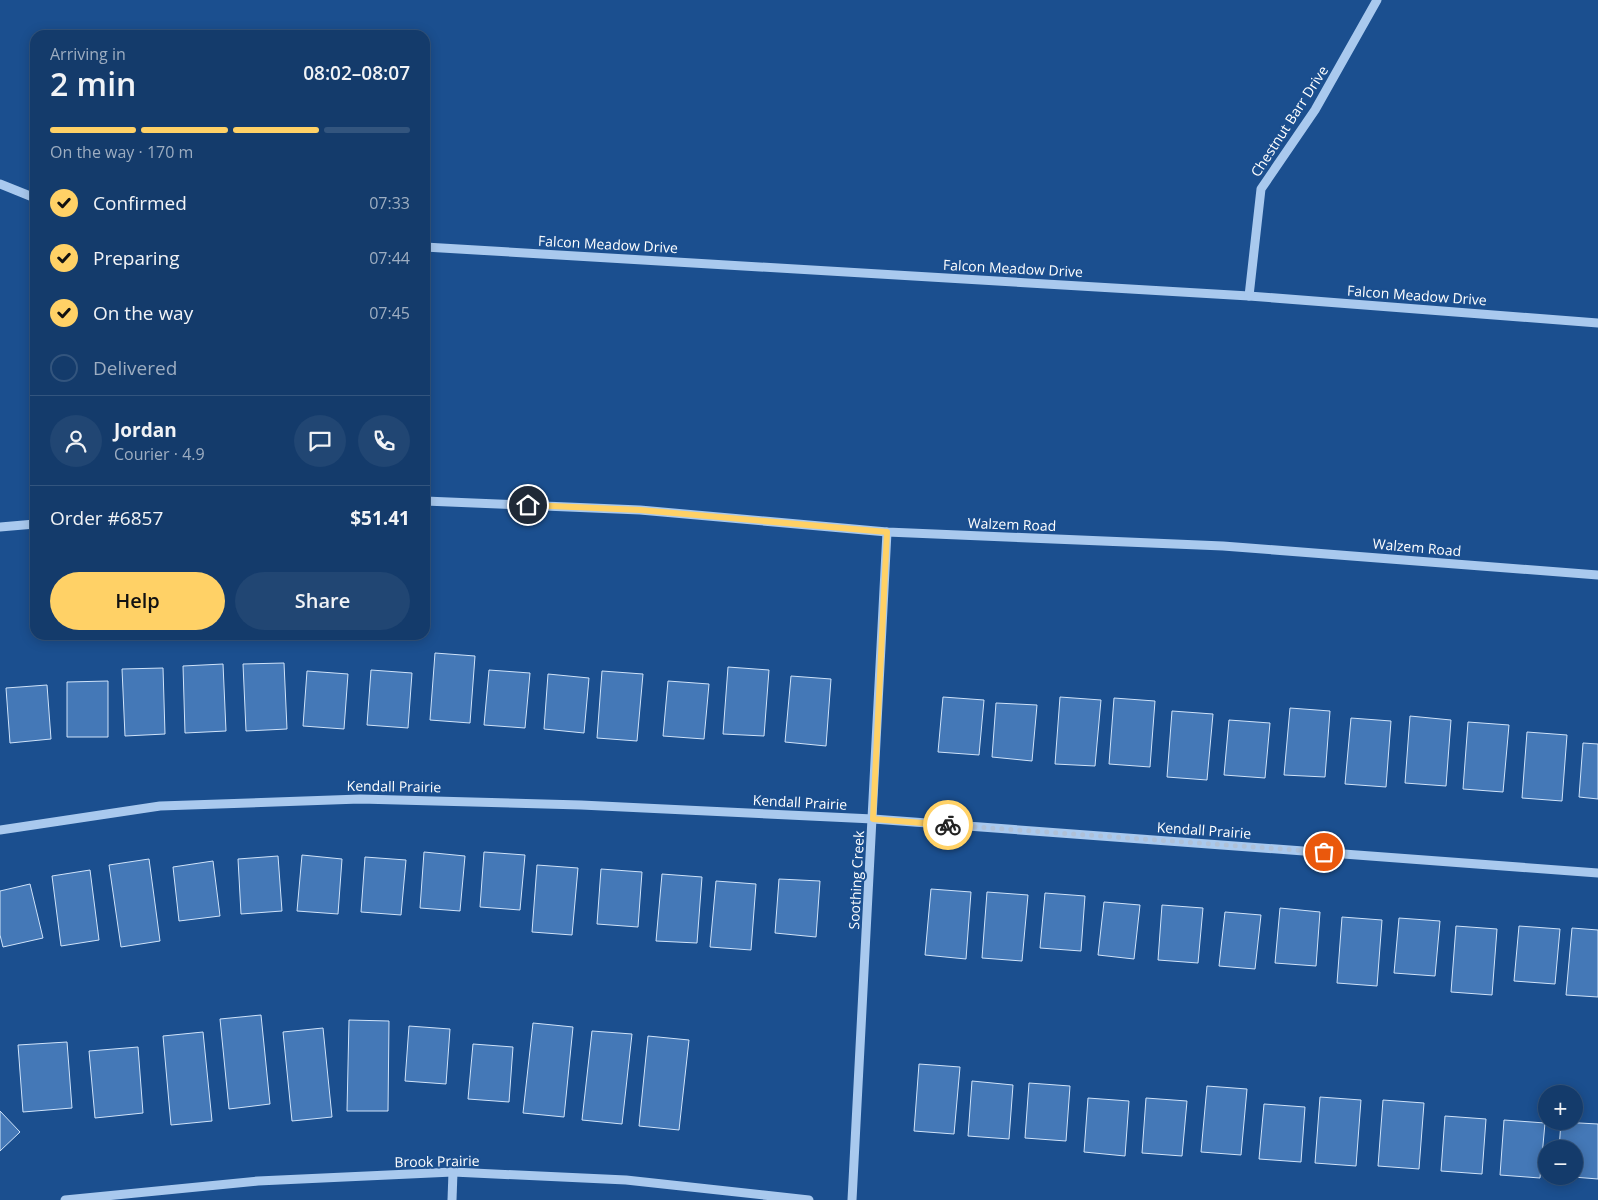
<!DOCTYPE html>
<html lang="en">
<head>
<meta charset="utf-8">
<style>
  :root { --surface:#143b6b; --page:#214673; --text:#f1f3f6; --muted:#9dadc1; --line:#33557e; --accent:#ffd166 }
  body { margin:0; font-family:"Open Sans",sans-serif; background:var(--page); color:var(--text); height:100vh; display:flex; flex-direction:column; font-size:19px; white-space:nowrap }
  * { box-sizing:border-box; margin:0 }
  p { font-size:16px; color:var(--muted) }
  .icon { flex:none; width:28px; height:28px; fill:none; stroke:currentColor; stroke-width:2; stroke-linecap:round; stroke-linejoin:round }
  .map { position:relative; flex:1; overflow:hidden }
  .panel { position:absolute; left:30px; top:30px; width:400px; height:610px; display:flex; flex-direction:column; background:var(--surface); border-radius:15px; box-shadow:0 2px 12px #0003,0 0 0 1px var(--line) }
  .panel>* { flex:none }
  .fabs { position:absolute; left:1538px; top:1085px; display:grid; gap:10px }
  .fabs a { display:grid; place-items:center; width:45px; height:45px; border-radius:50%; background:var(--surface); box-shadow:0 2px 12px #0003,0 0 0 1px var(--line); font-size:25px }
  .pin { position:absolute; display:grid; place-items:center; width:42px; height:42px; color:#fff; margin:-21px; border:2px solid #fff; border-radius:50%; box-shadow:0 1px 5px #0007 }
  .courier { position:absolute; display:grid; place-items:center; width:50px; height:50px; margin:-25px; border:4px solid #ffd166; border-radius:50%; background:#fff; color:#222; box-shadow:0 1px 6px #0007 }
  .head em { font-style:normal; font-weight:600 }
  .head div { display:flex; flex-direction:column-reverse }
  .head { display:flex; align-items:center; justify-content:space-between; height:85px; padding:0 20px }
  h1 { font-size:32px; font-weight:600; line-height:38px }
  .bar { display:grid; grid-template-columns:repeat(4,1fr); gap:8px 5px; align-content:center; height:60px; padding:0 20px }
  .bar i { height:6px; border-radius:4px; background:var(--line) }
  .bar .on { background:var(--accent) }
  .bar p { grid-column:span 4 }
  .line { display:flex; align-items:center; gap:12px; padding:0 20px; border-top:1px solid var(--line) }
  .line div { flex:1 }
  .round { display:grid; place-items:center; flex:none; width:52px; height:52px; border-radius:26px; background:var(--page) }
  ol { padding:0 20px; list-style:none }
  li { display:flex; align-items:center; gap:15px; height:55px }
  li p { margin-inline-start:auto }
  li .icon { padding:5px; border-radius:50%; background:var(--accent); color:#111; stroke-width:4 }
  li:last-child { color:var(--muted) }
  li i { width:28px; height:28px; border:2px solid var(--line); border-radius:50% }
  .button { display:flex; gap:10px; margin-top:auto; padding:10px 20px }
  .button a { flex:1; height:58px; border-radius:30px; background:var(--accent); color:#111; font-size:20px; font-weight:600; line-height:58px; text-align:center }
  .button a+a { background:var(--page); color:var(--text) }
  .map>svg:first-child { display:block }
  .building { fill:#4478b7; stroke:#cfe3fa }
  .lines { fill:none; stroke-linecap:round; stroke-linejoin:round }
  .minor { stroke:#a9c9ee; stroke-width:9 }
  .done { stroke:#afc1d8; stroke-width:5; stroke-dasharray:0 9 }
  .route { stroke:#ffd166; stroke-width:6 }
  .labels { text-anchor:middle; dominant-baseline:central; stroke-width:4; stroke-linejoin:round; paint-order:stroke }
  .street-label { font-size:14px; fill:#fff; stroke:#1b4f8f }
</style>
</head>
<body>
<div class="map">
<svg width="1598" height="1200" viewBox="0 0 1598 1200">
  <rect width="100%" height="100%" fill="#1b4f8f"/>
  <g class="building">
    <path d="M435,653l40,3 -5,67 -40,-3z"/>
    <path d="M284,663l3,66 -41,2 -3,-67z"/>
    <path d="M223,664l3,67 -41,2 -2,-67z"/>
    <path d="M728,667l41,3 -5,66 -41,-2z"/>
    <path d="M163,668l2,66 -40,2 -3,-67z"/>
    <path d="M371,670l41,3 -4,55 -41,-3z"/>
    <path d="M489,670l41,3 -5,55 -41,-3z"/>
    <path d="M307,671l41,3 -4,55 -41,-3z"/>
    <path d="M602,671l41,3 -6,67 -40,-3z"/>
    <path d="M548,674l41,4 -5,55 -40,-4z"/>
    <path d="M791,676l40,3 -5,67 -41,-4z"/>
    <path d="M108,681v56h-41v-55z"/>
    <path d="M668,681l41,3 -5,55 -41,-3z"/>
    <path d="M47,685l4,54 -41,4 -4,-55z"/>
    <path d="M943,697l41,3 -5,55 -41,-3z"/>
    <path d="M1060,697l41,3 -6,66 -40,-2z"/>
    <path d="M1114,698l41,3 -5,66 -41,-3z"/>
    <path d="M996,703l41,2 -5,56 -40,-4z"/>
    <path d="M1290,708l40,3 -5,66 -41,-2z"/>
    <path d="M1172,711l41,3 -6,66 -40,-3z"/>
    <path d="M1410,716l41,4 -5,66 -41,-3z"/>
    <path d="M1351,718l40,3 -5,66 -41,-3z"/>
    <path d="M1229,720l41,3 -5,55 -41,-3z"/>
    <path d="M1468,722l41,3 -6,67 -40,-3z"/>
    <path d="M1527,732l40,3 -5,66 -40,-3z"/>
    <path d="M1583,743l15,1v55l-19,-2z"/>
    <path d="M424,852l41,4 -5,55 -40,-3z"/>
    <path d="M484,852l41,3 -5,55 -40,-3z"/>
    <path d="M302,855l40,4 -4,55 -41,-3z"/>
    <path d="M278,856l4,55 -41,3 -3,-55z"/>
    <path d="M365,857l41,3 -5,55 -40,-3z"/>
    <path d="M149,859l11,82 -39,6 -12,-82z"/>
    <path d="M213,861l7,55 -41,5 -6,-54z"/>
    <path d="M537,865l41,3 -6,67 -40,-3z"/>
    <path d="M601,869l41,3 -4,55 -41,-3z"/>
    <path d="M90,870l9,70 -38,6 -9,-70z"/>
    <path d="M662,874l40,3 -5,66 -41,-2z"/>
    <path d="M779,879l41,2 -4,56 -41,-4z"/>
    <path d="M716,881l40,3 -5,66 -41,-3z"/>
    <path d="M30,884l13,54 -40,9 -3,-12v-44z"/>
    <path d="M931,889l40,3 -5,67 -41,-4z"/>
    <path d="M987,892l41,3 -6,66 -40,-3z"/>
    <path d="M1045,893l40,3 -4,55 -41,-3z"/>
    <path d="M1104,902l36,3 -6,54 -36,-4z"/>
    <path d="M1162,905l41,3 -5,55 -40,-3z"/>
    <path d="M1280,908l40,4 -4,54 -41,-3z"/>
    <path d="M1225,912l36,3 -6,54 -36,-3z"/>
    <path d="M1342,917l40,3 -5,66 -40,-3z"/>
    <path d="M1399,918l41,3 -5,55 -41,-3z"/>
    <path d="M1456,926l41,3 -5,66 -41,-3z"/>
    <path d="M1519,926l41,3 -5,55 -41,-3z"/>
    <path d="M1572,928l26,2v67l-32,-2z"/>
    <path d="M261,1015l9,89 -41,5 -9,-90z"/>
    <path d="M349,1020l40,1 -1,90h-41z"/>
    <path d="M533,1023l40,4 -9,90 -41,-4z"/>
    <path d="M409,1026l41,3 -4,55 -41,-3z"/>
    <path d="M323,1028l9,89 -40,4 -9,-89z"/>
    <path d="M592,1031l40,3 -10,90 -40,-4z"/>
    <path d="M203,1032l9,89 -41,4 -8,-89z"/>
    <path d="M648,1036l41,4 -10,90 -40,-4z"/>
    <path d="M67,1042l5,66 -49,4 -5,-67z"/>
    <path d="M473,1044l40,3 -4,55 -41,-3z"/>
    <path d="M138,1047l5,66 -48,5 -6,-67z"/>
    <path d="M919,1064l41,3 -6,67 -40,-3z"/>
    <path d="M972,1081l41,4 -4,54 -41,-3z"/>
    <path d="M1029,1083l41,3 -4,55 -41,-3z"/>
    <path d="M1207,1086l40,3 -6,66 -40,-3z"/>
    <path d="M1320,1097l41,3 -5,66 -41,-3z"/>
    <path d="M1088,1098l41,3 -4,55 -41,-4z"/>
    <path d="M1146,1098l41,3 -5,55 -40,-3z"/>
    <path d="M1383,1100l41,3 -5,66 -41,-3z"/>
    <path d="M1264,1104l41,3 -4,55 -42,-3z"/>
    <path d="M0,1111l20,21 -20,19z"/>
    <path d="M1445,1116l41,3 -4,55 -41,-3z"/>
    <path d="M1504,1120l41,3 -5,55 -40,-3z"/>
    <path d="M1561,1122l37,2v55l-37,-3h13v-27h-15z"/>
  </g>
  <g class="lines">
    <g class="minor">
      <path d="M0,184l35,14"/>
      <path d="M425,247l824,49 349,27"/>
      <path d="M1249,296l12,-107 54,-79 62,-110"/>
      <path d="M425,501l215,9 247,22 336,14 375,29"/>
      <path d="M0,527l35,-3"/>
      <path d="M0,830l160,-24 200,-7 221,6 292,14 725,54"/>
      <path d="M65,1200l193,-19 195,-9 173,8 183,20"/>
      <path d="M452,1200l1,-28"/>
      <path d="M852,1200l35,-668"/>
    </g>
  </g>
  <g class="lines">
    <path class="done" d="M948,825l376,27"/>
    <path class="route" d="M528,505l112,5 247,22 -14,287 75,6"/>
  </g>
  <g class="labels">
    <g class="street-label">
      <text transform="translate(1289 121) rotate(-57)">Chestnut Barr Drive</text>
      <text transform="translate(608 244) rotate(3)">Falcon Meadow Drive</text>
      <text transform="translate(1013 268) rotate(3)">Falcon Meadow Drive</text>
      <text transform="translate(1417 295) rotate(4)">Falcon Meadow Drive</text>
      <text transform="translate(1012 524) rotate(2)">Walzem Road</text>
      <text transform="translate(1417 547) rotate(5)">Walzem Road</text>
      <text transform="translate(394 786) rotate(1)">Kendall Prairie</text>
      <text transform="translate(800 802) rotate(3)">Kendall Prairie</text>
      <text transform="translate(1204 830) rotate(4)">Kendall Prairie</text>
      <text transform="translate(856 880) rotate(-87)">Soothing Creek</text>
      <text transform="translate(437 1161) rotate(-1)">Brook Prairie</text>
    </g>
  </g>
</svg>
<div class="fabs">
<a>+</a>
<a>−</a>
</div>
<div class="pin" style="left:1324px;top:852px;background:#ea580c"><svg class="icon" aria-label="bag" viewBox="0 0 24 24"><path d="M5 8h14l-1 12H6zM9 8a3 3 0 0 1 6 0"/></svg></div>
<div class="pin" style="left:528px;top:505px;background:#1f2937"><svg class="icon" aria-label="home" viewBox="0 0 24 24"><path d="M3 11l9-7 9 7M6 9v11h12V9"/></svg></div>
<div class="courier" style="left:948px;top:825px"><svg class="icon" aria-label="bike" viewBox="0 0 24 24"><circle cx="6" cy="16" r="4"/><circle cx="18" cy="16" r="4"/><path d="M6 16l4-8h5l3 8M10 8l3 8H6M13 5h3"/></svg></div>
<section class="panel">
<div class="head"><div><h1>2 min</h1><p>Arriving in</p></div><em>08:02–08:07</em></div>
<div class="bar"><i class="on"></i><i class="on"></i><i class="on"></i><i></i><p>On the way · 170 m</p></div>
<ol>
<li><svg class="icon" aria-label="check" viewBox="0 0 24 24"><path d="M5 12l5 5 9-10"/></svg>Confirmed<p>07:33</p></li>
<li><svg class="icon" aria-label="check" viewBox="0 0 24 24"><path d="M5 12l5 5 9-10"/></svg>Preparing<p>07:44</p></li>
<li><svg class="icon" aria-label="check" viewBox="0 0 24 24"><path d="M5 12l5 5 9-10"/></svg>On the way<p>07:45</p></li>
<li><i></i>Delivered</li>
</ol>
<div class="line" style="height:90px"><a class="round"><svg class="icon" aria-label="person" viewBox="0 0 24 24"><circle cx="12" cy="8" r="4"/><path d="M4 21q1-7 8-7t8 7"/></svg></a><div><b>Jordan</b><p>Courier · 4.9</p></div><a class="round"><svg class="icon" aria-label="chat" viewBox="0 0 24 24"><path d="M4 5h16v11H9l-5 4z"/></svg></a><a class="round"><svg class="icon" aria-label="phone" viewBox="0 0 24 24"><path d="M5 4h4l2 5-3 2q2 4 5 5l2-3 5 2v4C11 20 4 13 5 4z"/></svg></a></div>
<div class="line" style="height:65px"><div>Order #6857</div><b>$51.41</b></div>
<div class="button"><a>Help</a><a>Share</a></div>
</section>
</div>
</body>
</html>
